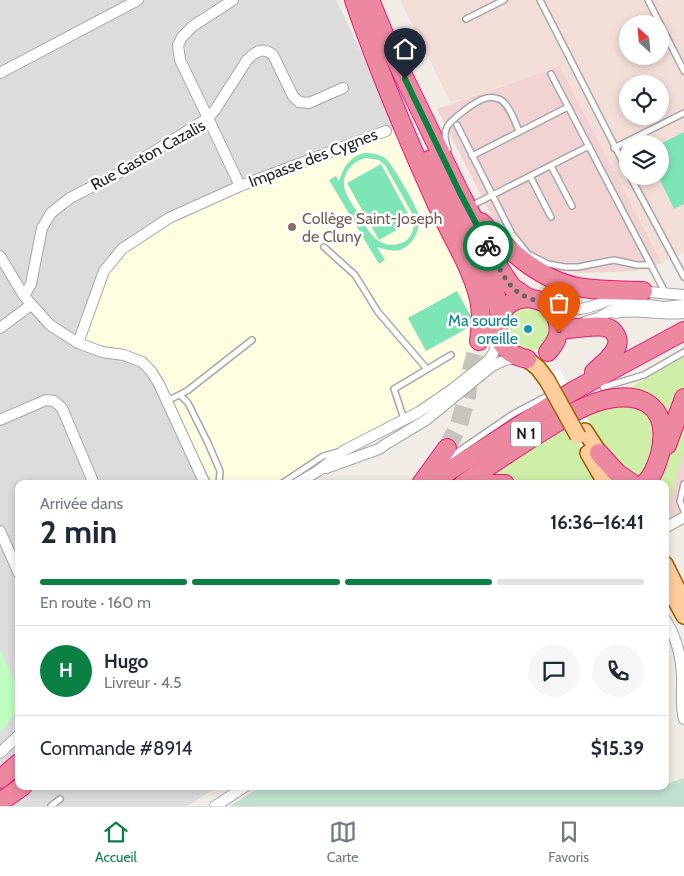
<!DOCTYPE html>
<html lang="fr">
<head>
<meta charset="utf-8">
<style>
  :root { --surface:#fff; --page:#f6f6f7; --text:#1f2937; --muted:#747a83; --line:#e0e1e3; --accent:#0b8043 }
  body { margin:0; font-family:Cabin,sans-serif; background:var(--page); color:var(--text); height:100vh; display:flex; flex-direction:column; font-size:19px; white-space:nowrap }
  * { box-sizing:border-box; margin:0 }
  p { font-size:16px; color:var(--muted) }
  .icon { flex:none; width:28px; height:28px; fill:none; stroke:currentColor; stroke-width:2; stroke-linecap:round; stroke-linejoin:round }
  .map { position:relative; flex:1; overflow:hidden }
  .sheet { position:absolute; left:15px; top:480px; width:654px; height:310px; display:flex; flex-direction:column; background:var(--surface); border-radius:10px; box-shadow:0 2px 8px #0003 }
  .sheet>* { flex:none }
  .needle { width:32px; rotate:334deg }
  .buttons { position:absolute; left:619px; top:15px; display:grid; gap:10px }
  .buttons a { display:grid; place-items:center; width:50px; height:50px; border-radius:50%; background:var(--surface); box-shadow:0 2px 8px #0003; font-size:25px }
  .pin { position:absolute; display:grid; place-items:center; width:42px; height:42px; color:#fff; margin:-51px -21px; border-radius:50% 50% 50% 0; rotate:-45deg; box-shadow:0 0 5px #0007 }
  .pin .icon { rotate:45deg }
  .courier { position:absolute; display:grid; place-items:center; width:50px; height:50px; margin:-25px; border:4px solid #0b8043; border-radius:50%; background:#fff; color:#222; box-shadow:0 1px 6px #0007 }
  .summary em { font-style:normal; font-weight:700 }
  .summary div { display:flex; flex-direction:column-reverse }
  .summary { display:flex; align-items:center; justify-content:space-between; height:85px; padding:0 25px }
  h1 { font-size:32px; font-weight:700; line-height:38px }
  .bar { display:grid; grid-template-columns:repeat(4,1fr); gap:8px 5px; align-content:center; height:60px; padding:0 25px }
  .bar i { height:6px; border-radius:4px; background:var(--line) }
  .bar .on { background:var(--accent) }
  .bar p { grid-column:span 4 }
  .line { display:flex; align-items:center; gap:12px; padding:0 25px; border-top:1px solid var(--line) }
  .line div { flex:1 }
  .round { display:grid; place-items:center; flex:none; width:52px; height:52px; border-radius:26px; background:var(--page) }
  .tabs { display:flex; justify-content:space-around; align-items:center; height:70px; border-top:1px solid var(--line); background:var(--surface); font-size:14px; color:var(--muted) }
  .tabs a { display:grid; justify-items:center; gap:2px }
  .tabs .on { color:var(--accent) }
  .map>svg:first-child { display:block }
  .residential { fill:#dddcdc }
  .commercial { fill:#f2d3d4 }
  .education { fill:#fffddf }
  .military { fill:#f3ddd7; fill-rule:evenodd }
  .grass { fill:#cfeea7 }
  .wetland { fill:#c1e0cf }
  .park { fill:#bffdc0 }
  .pitch { fill:#7ee5b6; fill-rule:evenodd }
  .pier { fill:#fff }
  .lines { fill:none; stroke-linecap:round; stroke-linejoin:round }
  .highway-tunnel { stroke:#c7c3bd; stroke-width:18; stroke-dasharray:18 9; stroke-linecap:butt }
  .lane-casing { stroke:#a6a6a6; stroke-width:8 }
  .street-casing { stroke:#a6a6a6; stroke-width:12 }
  .primary-casing { stroke:#9a5d00; stroke-width:18 }
  .highway-casing { stroke:#e71a6e; stroke-width:20 }
  .lane { stroke:#fff; stroke-width:5 }
  .street { stroke:#fff; stroke-width:10 }
  .primary { stroke:#ffcd9b; stroke-width:15 }
  .highway { stroke:#ed88a1; stroke-width:18 }
  .primary-bridge-casing { stroke:#9a5d00; stroke-width:18; stroke-linecap:butt }
  .primary-bridge { stroke:#ffcd9b; stroke-width:15 }
  .done { stroke:#686764; stroke-width:5; stroke-dasharray:0 9 }
  .route { stroke:#0b8043; stroke-width:6 }
  .education-dot { fill:#8d6e63; stroke:#fff; stroke-width:2 }
  .culture-dot { fill:#0f9aa8; stroke:#fff; stroke-width:2 }
  .labels { text-anchor:middle; dominant-baseline:central; stroke-width:5; stroke-linejoin:round; paint-order:stroke }
  .shield { fill:#fff; stroke:#626262; stroke-width:1 }
  .shield-label { font-size:15px; font-weight:bold; fill:#1f1f1f }
  .street-label { font-size:16px; fill:#1f1f1f; stroke:#fff }
  .education-label { font-size:16px; fill:#785e54; stroke:#fff; text-anchor:start }
  .culture-label { font-size:16px; fill:#0d838f; stroke:#fff; text-anchor:end }
</style>
</head>
<body>
<div class="map">
<svg width="684" height="806" viewBox="0 0 684 806">
  <rect width="100%" height="100%" fill="#f1ece5"/>
  <path class="residential" d="M0,0h336l62,128 -150,59 -165,154 64,16 66,127h-194v302h200l-32,20h-187z"/>
  <g class="commercial">
    <path d="M560,66l102,197 -26,8 -57,2 -25,-3 -28,-12 -25,-24 -64,-125z"/>
    <path d="M684,448v77l-19,9v-17z"/>
  </g>
  <path class="education" d="M398,128l71,155 8,42 -8,42 -18,15 -32,30 -128,72h-78l-66,-127 -65,-17 26,-67 19,-21 45,-30 76,-35z"/>
  <path class="military" d="M400,0h284v252l-22,11 -102,-197 -109,37zM628,24h32v32h-32zM628,84h32v32h-32zM628,144h32v32h-32z"/>
  <g class="grass">
    <circle cx="529" cy="329" r="22"/>
    <path d="M684,356v94l-19,70v-36h-59l-26,-47 5,-23z"/>
    <path d="M567,424l34,60h-72c-16,-6 -31,-6 -48,-3z"/>
  </g>
  <path class="wetland" d="M684,778v28h-454l32,-20h403v-4l4,1z"/>
  <path class="park" d="M0,649l19,42v18l-19,24z"/>
  <g class="pitch">
    <path d="M684,132v72l-10,5 -16,-33h2v-32z"/>
    <path d="M364,153c8,0 16,1 22,6 7,6 31,48 33,57 2,13 -6,30 -19,34 -8,2 -16,-1 -23,-3l8,13 -6,4 -50,-84 7,-4 3,5c4,-14 11,-24 25,-28zM366,158l13,2 6,5 28,50c2,9 1,18 -6,25 -4,3 -9,4 -14,5 -19,0 -27,-18 -35,-32 -4,-6 -9,-13 -12,-20 -7,-16 5,-32 20,-35z"/>
    <path d="M381,164l31,57 -33,19 -32,-57z"/>
    <path d="M457,291l18,33 -49,27 -18,-33z"/>
  </g>
  <path class="pier" d="M559,369l34,60 -17,11 -34,-61z"/>
  <g class="lines">
    <path class="highway-tunnel" d="M447,448l12,-23 8,-29 2,-19 10,-36"/>
    <g class="lane-casing">
      <g id="lane">
        <path d="M540,0l88,172"/>
        <path d="M648,0l36,71"/>
        <path d="M466,19l38,-19"/>
        <path d="M551,74l115,220"/>
        <path d="M457,125l55,109 16,20 20,10 17,3h13l36,-7 23,5h12"/>
        <path d="M614,148l70,-35"/>
        <path d="M448,150c-2,-7 -5,-15 -1,-23 4,-8 28,-25 36,-28 5,-2 11,-2 16,0 10,4 16,23 20,32"/>
        <path d="M472,156l96,-49"/>
        <path d="M551,166l21,40"/>
        <path d="M530,176l21,41"/>
        <path d="M630,176l54,101"/>
        <path d="M471,206l118,-60"/>
        <path d="M324,247l31,28 23,37 49,57"/>
        <path d="M603,387l41,-12 40,-23"/>
        <path d="M180,395l8,8 20,40 12,28 -1,13"/>
        <path d="M167,401l20,-10 65,-51"/>
        <path d="M404,419l-10,-30 57,-34"/>
        <path d="M450,457l63,-43 40,-21"/>
        <path d="M281,484l42,-28 15,-4"/>
        <path d="M684,484l-4,17 4,10"/>
        <path d="M51,806l9,-7"/>
      </g>
    </g>
    <g class="street-casing">
      <g id="street">
        <path d="M233,0l-40,26 -11,11 -4,8 2,15 28,58 7,-8 32,-50c8,-8 16,-14 26,-5l20,41 6,6 10,1 34,-15"/>
        <path d="M0,73l138,-73"/>
        <path d="M240,186l146,-55"/>
        <path d="M0,256l24,40 26,29 28,18 24,9 22,3 18,7 9,9 8,13 46,100"/>
        <path d="M638,291l46,4"/>
        <path d="M24,296l7,-12 11,-56 9,-15 19,-15 51,-26 87,-54 32,68 -71,32 -47,31 -18,22 -26,72"/>
        <path d="M550,307c35,7 43,-2 74,-12"/>
        <path d="M615,313c23,-5 45,3 69,0"/>
        <path d="M585,322l13,-4 26,-14 8,-1 32,4 20,-2"/>
        <path d="M0,328l31,-23"/>
        <path d="M0,420l46,-20 8,1 8,7 32,76"/>
        <path d="M326,468l53,-19 7,-5 40,-24 66,-54 13,-6 13,-3"/>
        <path d="M296,484l22,-13 27,-21 74,-38 35,-24 34,-27 6,-9 4,-15"/>
        <path d="M665,528l19,-11"/>
        <path d="M0,531l19,43"/>
        <path d="M665,619c14,22 18,44 17,69 0,10 -1,22 2,31"/>
        <path d="M0,753l19,-18"/>
        <path d="M215,806l31,-20"/>
      </g>
    </g>
    <g class="primary-casing">
      <g id="primary">
        <path d="M527,359l11,9 9,12"/>
        <path d="M585,431l21,32"/>
        <path d="M588,453l18,31"/>
        <path d="M665,564l19,38"/>
        <path d="M672,594l12,22"/>
      </g>
    </g>
    <g class="highway-casing">
      <g id="highway">
        <path d="M354,0c24,70 53,138 83,205 14,31 34,61 42,94 3,14 2,28 0,42"/>
        <path d="M370,0l19,46 71,147 40,76 12,18 16,11"/>
        <path d="M429,160l66,132 5,24"/>
        <path d="M481,222c28,29 62,61 103,66 19,3 39,2 59,3"/>
        <path d="M565,329c12,0 28,-4 40,-2 4,1 8,3 10,7 10,14 -12,30 -21,38"/>
        <path d="M527,359c-48,-9 -31,-72 10,-59 9,2 16,8 19,17 6,14 1,25 -8,35"/>
        <path d="M667,445l17,-47"/>
        <path d="M599,453l18,20 16,11"/>
        <path d="M421,484l26,-36"/>
        <path d="M429,484l144,-93 111,-60"/>
        <path d="M463,484c30,-21 60,-41 90,-59 13,-8 26,-17 41,-22 44,-15 78,0 66,51 -3,10 -7,23 -16,30"/>
        <path d="M486,484h19"/>
        <path d="M0,779l19,-16"/>
        <path d="M0,802l23,-16"/>
      </g>
    </g>
    <use href="#lane" class="lane"/>
    <use href="#street" class="street"/>
    <use href="#primary" class="primary"/>
    <use href="#highway" class="highway"/>
    <g class="primary-bridge-casing">
      <path id="primary-bridge" d="M547,380l31,56"/>
    </g>
    <use href="#primary-bridge" class="primary-bridge"/>
  </g>
  <g class="lines">
    <path class="done" d="M488,246c7,14 14,30 24,41 17,19 49,9 47,46"/>
    <path class="route" d="M405,79l55,114 28,53"/>
  </g>
  <circle class="education-dot" cx="292" cy="227" r="5"/>
  <circle class="culture-dot" cx="528" cy="329" r="5"/>
  <g class="labels">
    <rect class="shield" x="511" y="421.5" width="30" height="25" rx="4"/>
    <g class="shield-label">
      <text x="526" y="434">N 1</text>
    </g>
    <g class="street-label">
      <text transform="translate(148 155) rotate(-29)">Rue Gaston Cazalis</text>
      <text transform="translate(313 158) rotate(-21)">Impasse des Cygnes</text>
    </g>
    <g class="education-label">
      <text x="302" y="218">Collège Saint-Joseph<tspan x="302" dy="18">de Cluny</tspan></text>
    </g>
    <g class="culture-label">
      <text x="518" y="320">Ma sourde<tspan x="518" dy="18">oreille</tspan></text>
    </g>
  </g>
</svg>
<div class="buttons">
<a><svg class="needle" viewBox="-14 -14 28 28"><path d="M0-13l5 13h-10z" fill="#e53935"/><path d="M0 13l5-13h-10z" fill="#747a83"/></svg></a>
<a><svg class="icon" aria-label="locate" viewBox="0 0 24 24"><circle cx="12" cy="12" r="6"/><path d="M12 2v4M12 18v4M2 12h4M18 12h4"/></svg></a>
<a><svg class="icon" aria-label="layers" viewBox="0 0 24 24"><path d="M12 4l9 5-9 5-9-5zM3 14l9 5 9-5"/></svg></a>
</div>
<div class="pin" style="left:559px;top:333px;background:#ea580c"><svg class="icon" aria-label="bag" viewBox="0 0 24 24"><path d="M5 8h14l-1 12H6zM9 8a3 3 0 0 1 6 0"/></svg></div>
<div class="pin" style="left:405px;top:79px;background:#1f2937"><svg class="icon" aria-label="home" viewBox="0 0 24 24"><path d="M3 11l9-7 9 7M6 9v11h12V9"/></svg></div>
<div class="courier" style="left:488px;top:246px"><svg class="icon" aria-label="bike" viewBox="0 0 24 24"><circle cx="6" cy="16" r="4"/><circle cx="18" cy="16" r="4"/><path d="M6 16l4-8h5l3 8M10 8l3 8H6M13 5h3"/></svg></div>
<section class="sheet">
<div class="summary"><div><h1>2 min</h1><p>Arrivée dans</p></div><em>16:36–16:41</em></div>
<div class="bar"><i class="on"></i><i class="on"></i><i class="on"></i><i></i><p>En route · 160 m</p></div>
<div class="line" style="height:90px"><b class="round" style="background:var(--accent);color:#fff">H</b><div><b>Hugo</b><p>Livreur · 4.5</p></div><a class="round"><svg class="icon" aria-label="chat" viewBox="0 0 24 24"><path d="M4 5h16v11H9l-5 4z"/></svg></a><a class="round"><svg class="icon" aria-label="phone" viewBox="0 0 24 24"><path d="M5 4h4l2 5-3 2q2 4 5 5l2-3 5 2v4C11 20 4 13 5 4z"/></svg></a></div>
<div class="line" style="height:65px"><div>Commande #8914</div><b>$15.39</b></div>
</section>
</div>
<nav class="tabs">
<a class="on"><svg class="icon" aria-label="home" viewBox="0 0 24 24"><path d="M3 11l9-7 9 7M6 9v11h12V9"/></svg>Accueil</a>
<a><svg class="icon" aria-label="map" viewBox="0 0 24 24"><path d="M3 6l6-2 6 2 6-2v14l-6 2-6-2-6 2zM9 4v14M15 6v14"/></svg>Carte</a>
<a><svg class="icon" aria-label="saved" viewBox="0 0 24 24"><path d="M7 4h10v16l-5-4-5 4z"/></svg>Favoris</a>
</nav>
</body>
</html>
